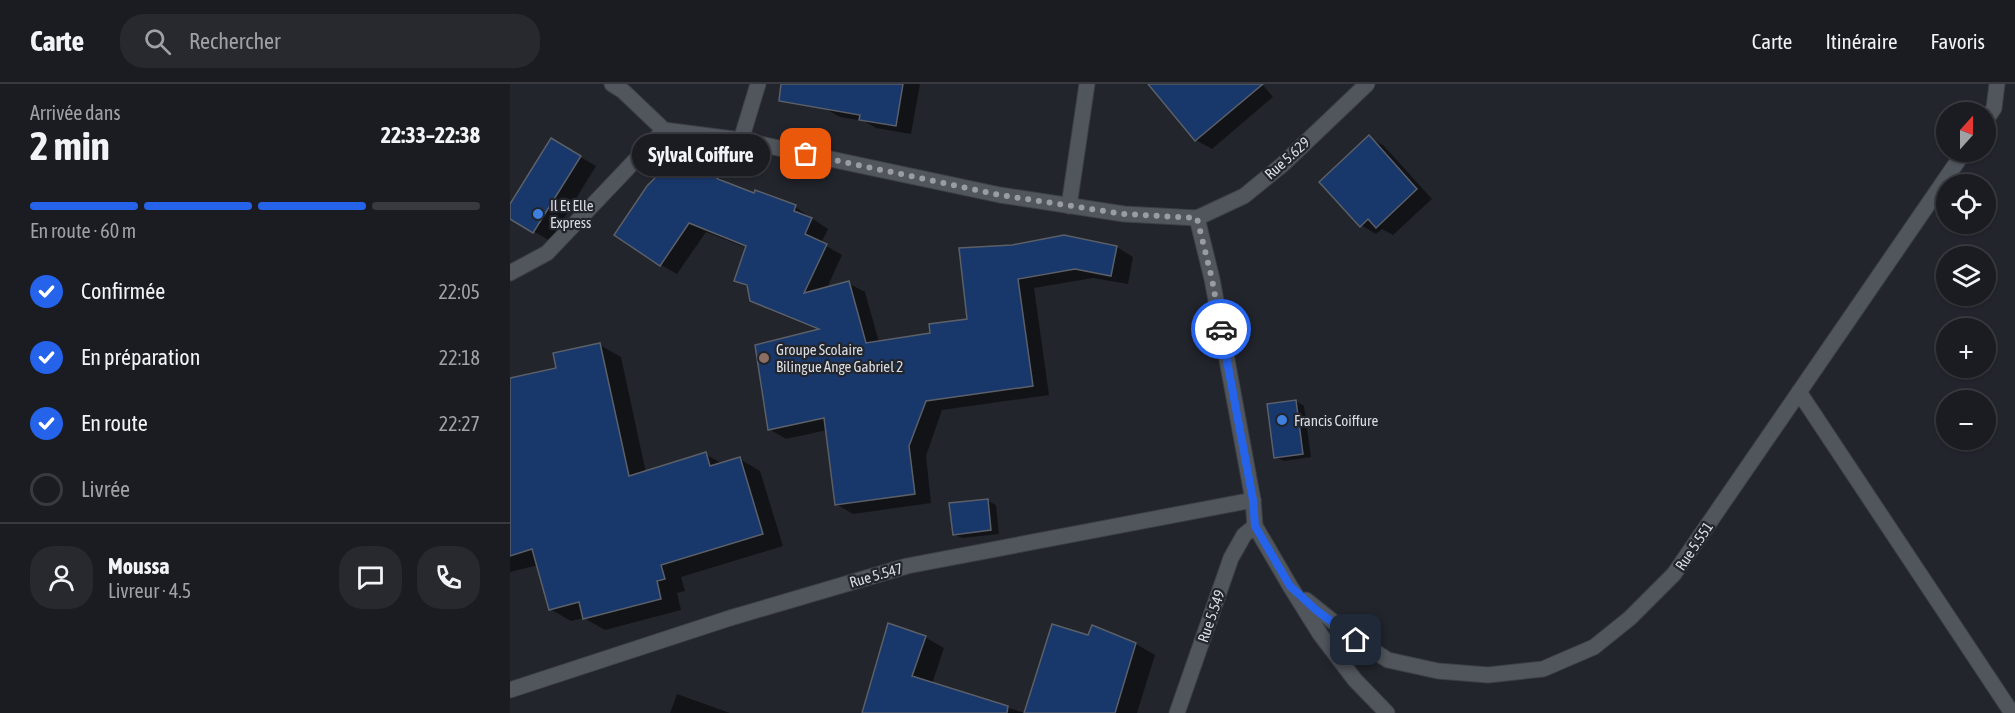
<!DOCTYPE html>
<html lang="fr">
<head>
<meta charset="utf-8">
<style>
  :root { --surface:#1a1c21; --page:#27292e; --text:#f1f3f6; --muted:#9fa1a5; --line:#383a3f; --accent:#2563eb }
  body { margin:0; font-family:"Asap Condensed",sans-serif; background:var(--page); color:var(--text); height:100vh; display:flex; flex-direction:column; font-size:22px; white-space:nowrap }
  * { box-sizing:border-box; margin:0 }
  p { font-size:20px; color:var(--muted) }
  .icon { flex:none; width:33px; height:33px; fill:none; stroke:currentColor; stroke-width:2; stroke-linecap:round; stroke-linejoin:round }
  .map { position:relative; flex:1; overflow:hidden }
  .details { display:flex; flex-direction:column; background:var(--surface); width:510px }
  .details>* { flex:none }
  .needle { width:39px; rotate:21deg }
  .fabs { position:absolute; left:1426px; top:18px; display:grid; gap:12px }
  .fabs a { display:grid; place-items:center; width:60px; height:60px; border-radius:50%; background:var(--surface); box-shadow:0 2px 4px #0004,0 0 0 2px var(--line); font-size:30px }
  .pin { position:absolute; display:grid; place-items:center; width:51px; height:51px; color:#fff; margin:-26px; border-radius:12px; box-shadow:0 3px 9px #0006 }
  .courier { position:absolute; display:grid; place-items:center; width:60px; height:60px; margin:-30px; border:4px solid #2563eb; border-radius:50%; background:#fff; color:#222; box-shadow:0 2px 8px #0007 }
  .bubble { position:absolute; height:42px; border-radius:21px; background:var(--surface); box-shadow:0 2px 4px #0004,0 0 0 2px var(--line); font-size:20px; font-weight:700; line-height:42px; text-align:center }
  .summary em { font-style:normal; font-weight:700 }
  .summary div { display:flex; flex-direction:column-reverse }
  .summary { display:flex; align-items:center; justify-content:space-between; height:102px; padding:0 30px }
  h1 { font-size:39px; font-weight:700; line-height:45px }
  .bar { display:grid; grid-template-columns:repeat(4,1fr); gap:9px 6px; align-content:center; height:72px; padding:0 30px }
  .bar i { height:8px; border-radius:4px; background:var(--line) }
  .bar .active { background:var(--accent) }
  .bar p { grid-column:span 4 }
  .line { display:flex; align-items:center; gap:15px; padding:0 30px; border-top:2px solid var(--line) }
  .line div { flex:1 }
  .round { display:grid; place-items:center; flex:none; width:63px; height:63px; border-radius:24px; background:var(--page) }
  ol { padding:0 30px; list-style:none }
  li { display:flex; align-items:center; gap:18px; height:66px }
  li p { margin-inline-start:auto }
  li .icon { padding:6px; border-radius:50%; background:var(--accent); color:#fff; stroke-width:4 }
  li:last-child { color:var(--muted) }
  li i { width:33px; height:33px; border:3px solid var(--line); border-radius:50% }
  header { display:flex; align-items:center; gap:36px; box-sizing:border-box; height:84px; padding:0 30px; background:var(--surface); border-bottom:2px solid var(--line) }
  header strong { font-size:28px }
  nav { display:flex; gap:33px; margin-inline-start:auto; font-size:21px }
  .search { width:420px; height:54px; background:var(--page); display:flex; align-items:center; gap:15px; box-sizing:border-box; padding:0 21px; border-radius:24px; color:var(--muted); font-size:22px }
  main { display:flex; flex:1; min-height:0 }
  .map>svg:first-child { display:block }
  .shadow { fill:#0007 }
  .building { fill:#18376b; stroke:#5b5f67; stroke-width:1.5 }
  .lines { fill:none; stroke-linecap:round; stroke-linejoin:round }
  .minor-casing { stroke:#3c4045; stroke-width:17 }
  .minor { stroke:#51565d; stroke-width:15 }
  .done { stroke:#999ca1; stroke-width:6; stroke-dasharray:0 10.8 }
  .route { stroke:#2563eb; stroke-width:8 }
  .shop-dot { fill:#3f7fe0; stroke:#22252c; stroke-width:2 }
  .education-dot { fill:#8d6e63; stroke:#22252c; stroke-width:2 }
  .labels { text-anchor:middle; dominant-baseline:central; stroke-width:4.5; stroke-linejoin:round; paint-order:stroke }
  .street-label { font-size:15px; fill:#d9dce0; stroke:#22252c }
  .poi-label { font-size:15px; fill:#d9dce0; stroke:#22252c; text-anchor:start }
</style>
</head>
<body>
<header>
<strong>Carte</strong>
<div class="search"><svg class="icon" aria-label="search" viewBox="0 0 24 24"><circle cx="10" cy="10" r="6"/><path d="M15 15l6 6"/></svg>Rechercher</div>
<nav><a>Carte</a><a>Itinéraire</a><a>Favoris</a></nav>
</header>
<main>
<section class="details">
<div class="summary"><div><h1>2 min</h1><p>Arrivée dans</p></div><em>22:33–22:38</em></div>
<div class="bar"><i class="active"></i><i class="active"></i><i class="active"></i><i></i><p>En route · 60 m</p></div>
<ol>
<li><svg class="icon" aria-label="check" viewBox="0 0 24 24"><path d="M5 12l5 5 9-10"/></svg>Confirmée<p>22:05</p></li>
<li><svg class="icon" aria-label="check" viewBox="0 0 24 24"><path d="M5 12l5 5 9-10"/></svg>En préparation<p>22:18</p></li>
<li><svg class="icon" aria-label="check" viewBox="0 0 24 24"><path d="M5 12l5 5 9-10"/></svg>En route<p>22:27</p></li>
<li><i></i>Livrée</li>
</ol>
<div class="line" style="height:108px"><a class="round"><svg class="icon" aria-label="person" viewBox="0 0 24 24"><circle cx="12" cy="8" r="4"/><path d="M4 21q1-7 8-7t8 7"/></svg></a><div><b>Moussa</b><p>Livreur · 4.5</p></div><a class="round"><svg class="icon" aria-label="chat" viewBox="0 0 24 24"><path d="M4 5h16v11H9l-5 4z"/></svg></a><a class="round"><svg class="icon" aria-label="phone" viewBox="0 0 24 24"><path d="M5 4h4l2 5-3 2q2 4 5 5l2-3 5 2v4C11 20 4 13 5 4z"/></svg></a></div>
</section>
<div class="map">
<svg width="1505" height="629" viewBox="0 0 1505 629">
  <rect width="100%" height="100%" fill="#22252c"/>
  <g class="shadow">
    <path d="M312,0h98l-9,50 -35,-6 -12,-7 -24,-4 -16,-9z"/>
    <path d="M640,0h112l11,13 -61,52 -16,-9z"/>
    <path d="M859,53l15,9 48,53 -39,36 -11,-6 -6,5 -15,-9z"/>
    <path d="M41,56l45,26 -46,75 -40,-24v-10z"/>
    <path d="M184,77l18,10 15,13 68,23 33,22 -7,14 21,12 -15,33 21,-5 17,9 14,50 53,-7 37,-15 -9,-71 157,-2 16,10 -5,27 -35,-6 -59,10 15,107 -107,15 -16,46 5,47 -78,11 -17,-10 -9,-74 -41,9 -17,-10 50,-99 -50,-20 -17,-10 -3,-12 -13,-8 11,-32 -41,-16 -29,42 -16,-9z"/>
    <path d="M90,261l21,12 25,116 59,-19 18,10 17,-5 20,12 23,75 -102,31 4,14 -8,2 4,17 -76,20 -21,-12 -13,3 -21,-12 -12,-44 -28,7v-192l48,-11z"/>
    <path d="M786,317l8,5 7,51 -27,4 -8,-4z"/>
    <path d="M478,417l8,4 3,29 -37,4 -8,-4z"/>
    <path d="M583,543l43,17 19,11 -18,58h-111l63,-76z"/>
    <path d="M415,553l19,11 -12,36 93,29h-161z"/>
    <path d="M167,610l53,19h-60z"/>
  </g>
  <g class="building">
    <path d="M271,0h122l-7,42 -37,-6 1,-5 -81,-14z"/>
    <path d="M638,0h115l-68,57z"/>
    <path d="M859,51l48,54 -41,39 -8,-9 -8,8 -41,-45z"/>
    <path d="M41,54l30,18 -48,77 -23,-14v-15z"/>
    <path d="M172,74l13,2 23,19 36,14 1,-3 41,15 -2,6 18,7 -7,16 22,10 -23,49 45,-12 17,62 64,-10 -1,-9 38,-5 -8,-71 53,-3 52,-10 53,11 -6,30 -36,-7 -57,10 15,107 -107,15 -17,45 6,48 -80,11 -11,-87 -56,12 -13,-85 64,-16 -69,-28 -3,-16 -13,-4 12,-35 -57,-23 -29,43 -46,-31 33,-49 25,-25z"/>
    <path d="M90,259l29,133 77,-24 4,14 30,-9 23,77 -102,31 4,14 -8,2 4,18 -78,20 -4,-17 -30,8 -17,-61 -22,7v-178l46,-10 -3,-15z"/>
    <path d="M786,316l7,54 -29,4 -7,-54z"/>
    <path d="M478,415l3,31 -38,5 -4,-32z"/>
    <path d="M378,539l38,13 -14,40 96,30 -1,7h-145z"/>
    <path d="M542,540l36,11 4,-10 44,18 -21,70h-91z"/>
  </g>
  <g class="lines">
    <g class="minor-casing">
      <g id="minor">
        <path d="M102,0l11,7 41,39 77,10 259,55 124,19 73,4 15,61 41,221 2,26 35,60 30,48 35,46 32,33"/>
        <path d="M1476,36l8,-12 3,-24"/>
        <path d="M231,56l17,-56"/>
        <path d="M559,122l18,-122"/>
        <path d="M687,134l47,-22 38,-31 85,-81"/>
        <path d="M0,189l37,-20 117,-123"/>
        <path d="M1289,308l213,321"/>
        <path d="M796,516l50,40 32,20 50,11 50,4 55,-6 51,-22 36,-29 44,-44 290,-422"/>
        <path d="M0,606l220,-72 177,-52 346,-66"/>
        <path d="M667,629l54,-155 13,-23 11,-9"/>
      </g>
    </g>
    <use href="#minor" class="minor"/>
  </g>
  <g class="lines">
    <path class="done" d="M296,70l194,41 124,19 73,4 15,61 9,50"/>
    <path class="route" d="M711,245l32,171 2,26 35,60 26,24 40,30"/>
  </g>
  <g class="shop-dot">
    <circle cx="28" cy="130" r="6"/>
    <circle cx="772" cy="336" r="6"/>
  </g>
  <circle class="education-dot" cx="254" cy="274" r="6"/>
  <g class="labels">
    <g class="street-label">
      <text transform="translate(777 74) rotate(-42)">Rue 5.629</text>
      <text transform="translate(1184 462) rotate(-56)">Rue 5.551</text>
      <text transform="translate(366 491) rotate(-16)">Rue 5.547</text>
      <text transform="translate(701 532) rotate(-71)">Rue 5.549</text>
    </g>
    <g class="poi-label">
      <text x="40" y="121">Il Et Elle<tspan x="40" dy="17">Express</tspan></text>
      <text x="266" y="265">Groupe Scolaire<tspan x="266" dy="17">Bilingue Ange Gabriel 2</tspan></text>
      <text x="784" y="336">Francis Coiffure</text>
    </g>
  </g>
</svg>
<div class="fabs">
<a><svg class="needle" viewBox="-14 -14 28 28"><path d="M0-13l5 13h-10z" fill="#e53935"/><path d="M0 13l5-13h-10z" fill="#9fa1a5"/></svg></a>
<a><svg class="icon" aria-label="locate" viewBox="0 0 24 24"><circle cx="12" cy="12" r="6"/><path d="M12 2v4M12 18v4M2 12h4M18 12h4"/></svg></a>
<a><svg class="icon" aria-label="layers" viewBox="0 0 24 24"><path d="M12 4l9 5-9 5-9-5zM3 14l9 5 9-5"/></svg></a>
<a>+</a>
<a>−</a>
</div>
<div class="pin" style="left:296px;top:70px;background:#ea580c"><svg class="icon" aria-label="bag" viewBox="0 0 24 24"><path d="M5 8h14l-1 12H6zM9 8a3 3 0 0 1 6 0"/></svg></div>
<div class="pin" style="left:846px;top:556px;background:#1f2937"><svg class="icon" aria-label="home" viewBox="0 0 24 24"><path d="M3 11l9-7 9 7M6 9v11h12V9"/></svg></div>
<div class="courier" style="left:711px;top:245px"><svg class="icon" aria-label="car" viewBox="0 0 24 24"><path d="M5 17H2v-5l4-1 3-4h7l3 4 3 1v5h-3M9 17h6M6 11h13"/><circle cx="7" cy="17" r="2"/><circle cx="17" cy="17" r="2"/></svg></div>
<div class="bubble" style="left:122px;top:50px;width:138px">Sylval Coiffure</div>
</div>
</main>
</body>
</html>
